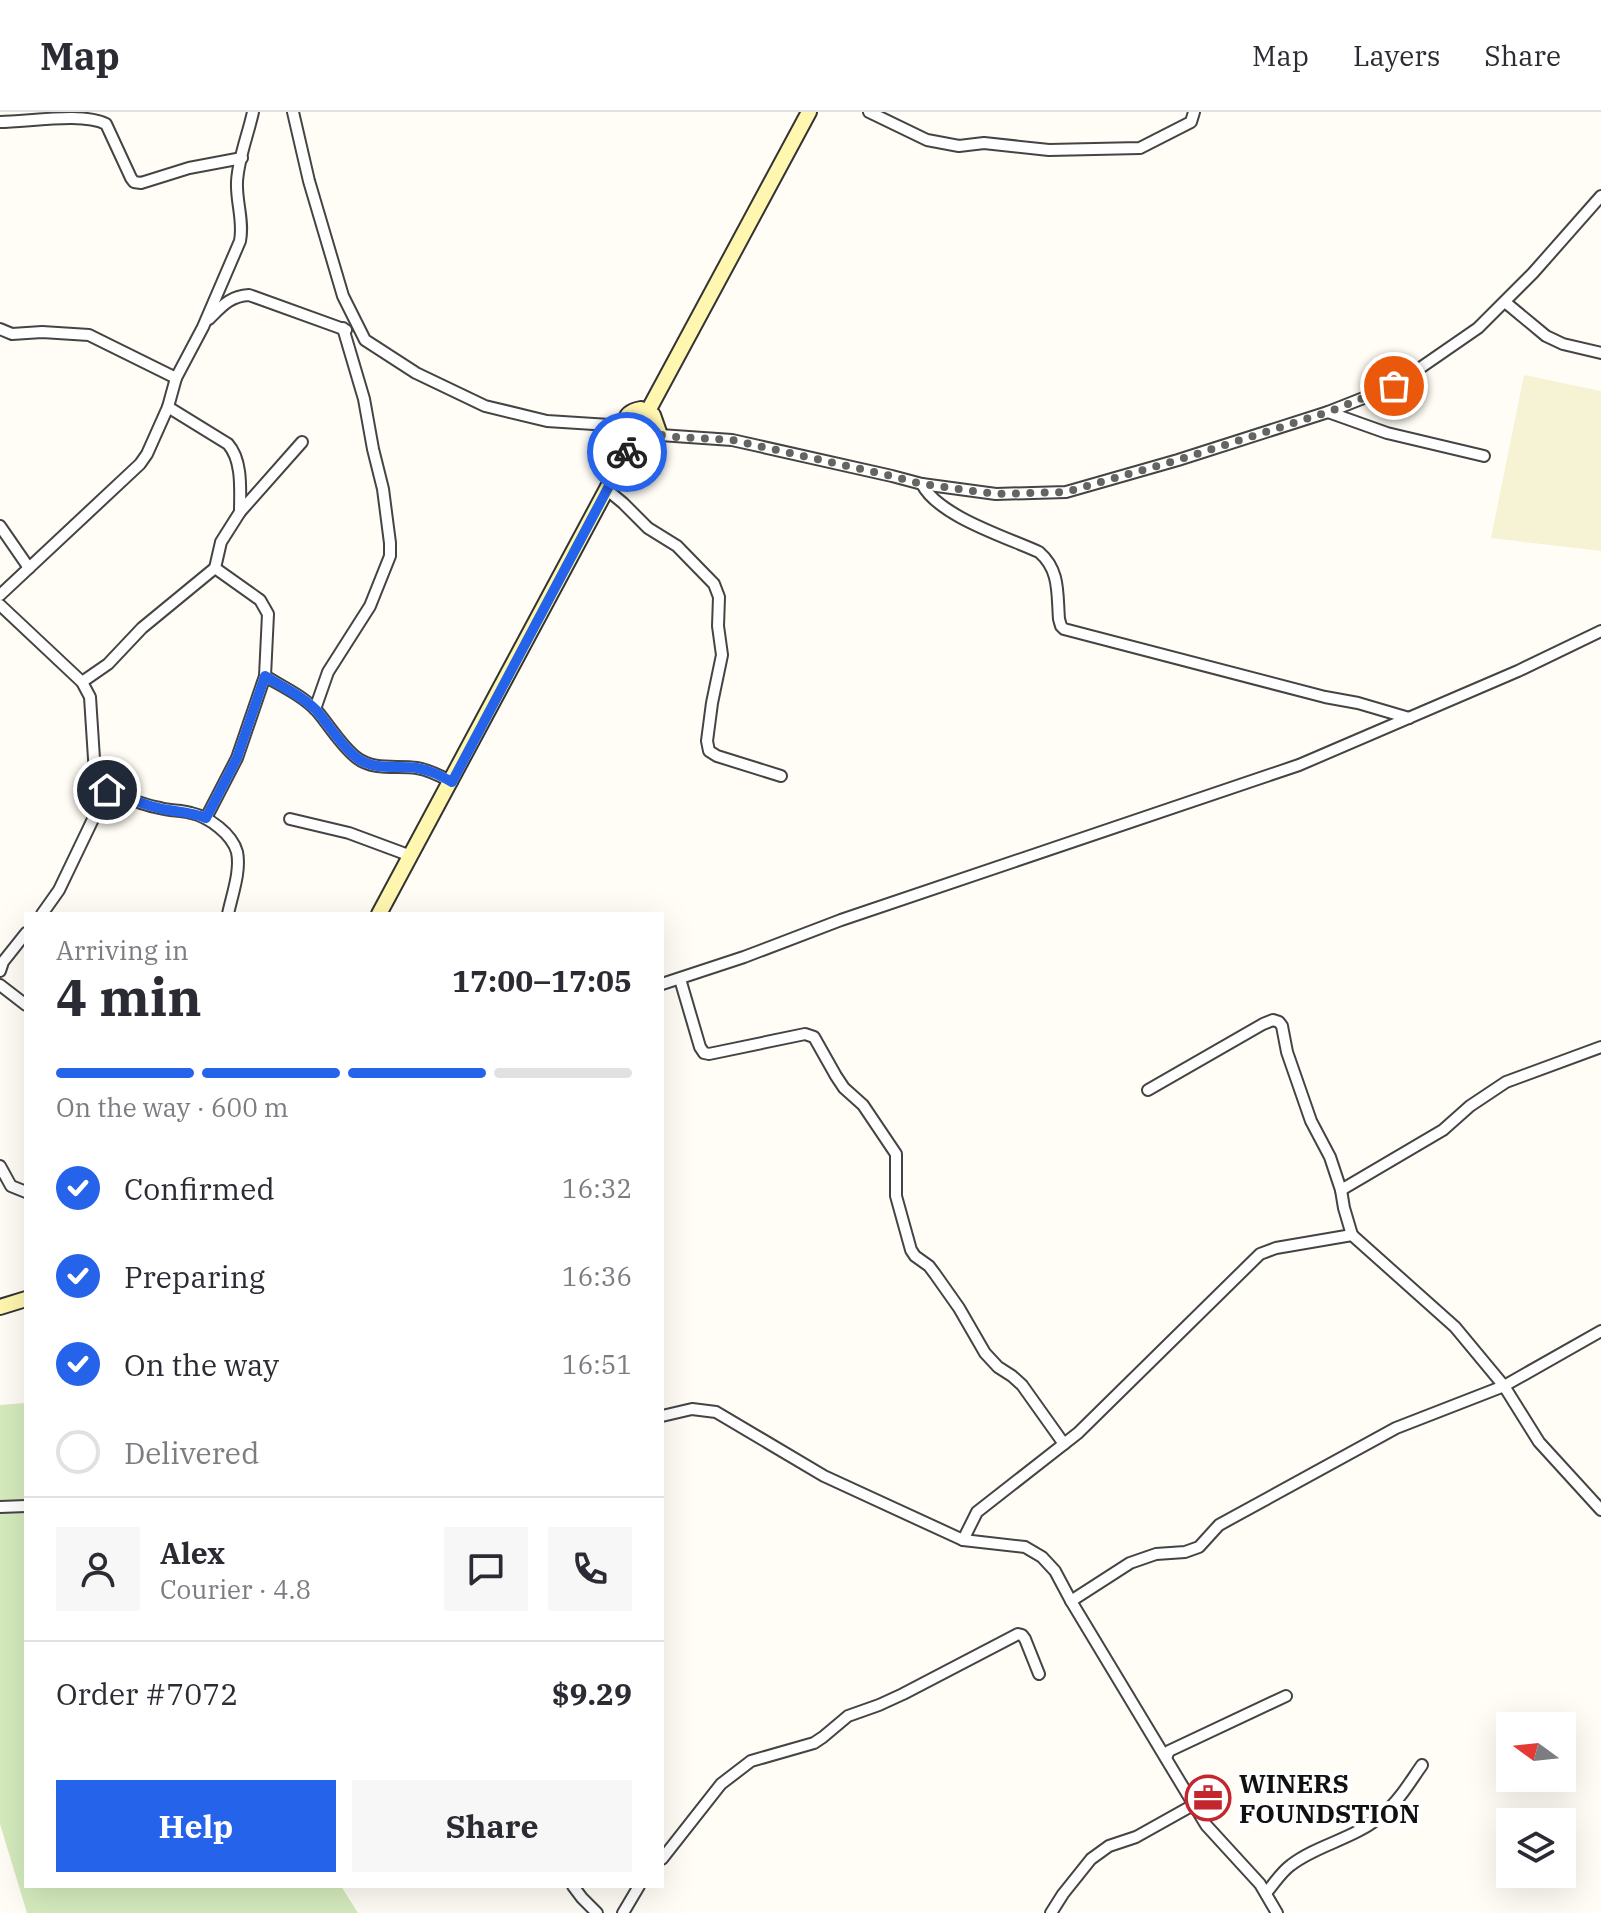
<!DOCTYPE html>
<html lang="en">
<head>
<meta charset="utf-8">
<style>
  :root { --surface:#fff; --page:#f7f7f7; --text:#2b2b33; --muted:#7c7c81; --line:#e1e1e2; --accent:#2563eb }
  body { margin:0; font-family:"IBM Plex Serif",serif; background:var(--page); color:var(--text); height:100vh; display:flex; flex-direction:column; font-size:30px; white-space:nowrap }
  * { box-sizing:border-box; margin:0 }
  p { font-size:26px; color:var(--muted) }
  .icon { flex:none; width:44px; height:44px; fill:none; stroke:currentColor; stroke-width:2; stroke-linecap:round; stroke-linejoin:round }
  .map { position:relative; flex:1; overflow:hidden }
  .sheet { position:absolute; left:24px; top:800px; width:640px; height:976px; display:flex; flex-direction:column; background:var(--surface); border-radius:0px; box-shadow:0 8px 32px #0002 }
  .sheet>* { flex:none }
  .needle { width:52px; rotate:285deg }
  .buttons { position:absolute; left:1496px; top:1600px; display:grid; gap:16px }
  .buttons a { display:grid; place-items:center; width:80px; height:80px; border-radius:0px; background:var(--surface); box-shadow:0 8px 32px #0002; font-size:40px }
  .pin { position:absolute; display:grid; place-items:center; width:68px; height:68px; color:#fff; margin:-34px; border:4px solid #fff; border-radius:50%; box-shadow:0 2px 8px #0007 }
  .courier { position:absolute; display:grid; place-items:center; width:80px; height:80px; margin:-40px; border:6px solid #2563eb; border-radius:50%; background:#fff; color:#222; box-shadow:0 2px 10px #0007 }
  .head em { font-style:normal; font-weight:700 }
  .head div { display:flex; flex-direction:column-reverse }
  .head { display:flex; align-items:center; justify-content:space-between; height:136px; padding:0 32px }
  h1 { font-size:52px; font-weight:700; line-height:60px }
  .bar { display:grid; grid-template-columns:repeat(4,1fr); gap:12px 8px; align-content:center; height:96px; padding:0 32px }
  .bar i { height:10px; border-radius:6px; background:var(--line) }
  .bar .on { background:var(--accent) }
  .bar p { grid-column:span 4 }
  .line { display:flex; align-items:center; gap:20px; padding:0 32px; border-top:2px solid var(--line) }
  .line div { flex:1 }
  .round { display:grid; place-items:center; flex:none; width:84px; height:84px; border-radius:0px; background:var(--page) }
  ol { padding:0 32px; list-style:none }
  li { display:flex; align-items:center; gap:24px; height:88px }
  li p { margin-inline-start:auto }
  li .icon { padding:8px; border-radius:50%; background:var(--accent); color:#fff; stroke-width:4 }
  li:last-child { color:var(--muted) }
  li i { width:44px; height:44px; border:4px solid var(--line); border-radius:50% }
  .primary-button { display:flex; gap:16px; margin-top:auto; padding:16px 32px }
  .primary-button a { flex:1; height:92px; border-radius:0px; background:var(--accent); color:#fff; font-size:32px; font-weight:700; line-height:92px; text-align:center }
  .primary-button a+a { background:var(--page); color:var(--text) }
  header { display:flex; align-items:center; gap:48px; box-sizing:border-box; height:112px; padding:0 40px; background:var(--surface); border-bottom:2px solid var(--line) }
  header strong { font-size:38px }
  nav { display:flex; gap:44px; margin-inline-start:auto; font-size:28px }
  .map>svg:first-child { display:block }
  .farmland { fill:#f6f3d4 }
  .green { fill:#d5ebbd }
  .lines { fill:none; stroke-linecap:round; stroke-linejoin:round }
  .street-casing { stroke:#444; stroke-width:14 }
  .secondary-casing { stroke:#333; stroke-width:18 }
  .street { stroke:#fff; stroke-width:10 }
  .secondary { stroke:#fff6b0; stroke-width:14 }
  .done { stroke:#646461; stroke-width:8; stroke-dasharray:0 14.4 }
  .route { stroke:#2563eb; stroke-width:10 }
  .labels { text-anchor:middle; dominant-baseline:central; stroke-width:8; stroke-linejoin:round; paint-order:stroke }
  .poi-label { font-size:26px; font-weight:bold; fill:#111; stroke:#fff; text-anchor:start }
</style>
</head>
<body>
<header>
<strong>Map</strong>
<nav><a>Map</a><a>Layers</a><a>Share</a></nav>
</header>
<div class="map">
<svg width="1601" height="1801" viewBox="0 0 1601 1801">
  <rect width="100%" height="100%" fill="#fffdf5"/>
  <path class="farmland" d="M1524,263l77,16v160l-110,-13z"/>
  <path class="green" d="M26,1291v483h315l17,27h-331l-27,-89v-419z"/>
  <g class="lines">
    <g class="street-casing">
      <g id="street">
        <path d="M293,0l16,69 34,115 22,44 51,33 69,33 62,15 78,5"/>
        <path d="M869,0l58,28 32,6 25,-3 65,7 91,-2 51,-26 3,-10"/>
        <path d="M0,10c28,0 83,-10 106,2l25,54 3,4 7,1 48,-15 53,-10"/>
        <path d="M1505,190l41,34 17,8 38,9"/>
        <path d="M209,207c13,-13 21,-23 40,-24l97,35"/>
        <path d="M0,217l12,5 30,-2 47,3 87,43"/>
        <path d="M168,295l60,37c15,17 12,47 12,68"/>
        <path d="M1328,300l59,21 97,23"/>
        <path d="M660,323l72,5 160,36 30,8 74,10 70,-2 112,-32 150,-48 66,-26 84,-58 55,-55 68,-77"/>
        <path d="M922,372c16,32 84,53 117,68 21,18 18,41 20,67l2,7 3,3 261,68 33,6 51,15"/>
        <path d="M606,377l17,14 25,25 29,18 37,38 5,13 -1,29 4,29 -10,48 -5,38 2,10 8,5 64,20"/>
        <path d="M0,414l29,42"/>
        <path d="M0,483l140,-131 7,-10 21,-47 8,-29 27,-51 37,-86c4,-20 -4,-39 -3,-59 1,-23 11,-47 16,-70"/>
        <path d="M0,493l82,77 8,15 5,77 3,8 9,8 -48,100 -17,24"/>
        <path d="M265,564c18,11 38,20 52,35 12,14 25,36 40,47 17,13 40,7 60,10 12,2 24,8 35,14"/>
        <path d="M82,570l26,-18 34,-36 73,-60 6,-26 19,-30 62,-70"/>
        <path d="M315,597l13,-37 42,-66 20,-50v-13l-7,-54 -10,-40 -9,-50 -21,-71"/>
        <path d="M107,678c17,7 35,15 53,18 10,3 21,2 31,5 18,4 41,21 46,39 4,19 -5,43 -9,62"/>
        <path d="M206,706l31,-60 28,-82 3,-62 -8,-14 -45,-32"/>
        <path d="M290,707l59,14 62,23"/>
        <path d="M0,859l3,-9 23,-29"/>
        <path d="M680,867l20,68 4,6 5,1 96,-20 9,3 22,39 8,12 19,17 33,49v42l15,54 4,6 14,10 6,8 24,34 26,45 13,14 14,9 10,9 42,59"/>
        <path d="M662,872l82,-27 97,-37 458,-155 219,-94 83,-40"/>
        <path d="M0,873l26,20"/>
        <path d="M1148,978l115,-66 10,-4 6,2 3,4 5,26 24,69 19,36 11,33 3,18 8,27"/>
        <path d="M0,1054l11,20 15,6"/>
        <path d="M1341,1078l102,-60 27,-24 36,-24 95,-35"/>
        <path d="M662,1304l30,-7 24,3 108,64 139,64 62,7 17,10 13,14 16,30 135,224 54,59 17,29"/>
        <path d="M0,1395l26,-1"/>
        <path d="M963,1428l14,-28 101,-79 182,-179 16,-6 76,-13 103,92 49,59 35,56 62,68"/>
        <path d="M1071,1489l59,-38 26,-9 29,-2 14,-5 20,-22 177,-97 108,-42 97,-55"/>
        <path d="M1166,1646l3,-7 117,-55"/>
        <path d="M662,1747l59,-75 30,-23 63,-18 9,-6 25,-21 31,-11 24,-11 115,-60 4,1 3,4 14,35"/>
        <path d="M573,1774l9,12 15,15"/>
        <path d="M1266,1781c8,-9 15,-21 25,-28 27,-21 65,-26 92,-51 16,-13 27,-32 39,-49"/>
        <path d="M623,1801l16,-27"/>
        <path d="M1051,1801l12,-19 28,-35 18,-13 27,-9 59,-33"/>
      </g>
    </g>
    <g class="secondary-casing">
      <g id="secondary">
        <path d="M641,297l12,6 7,20 -6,-1 -11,7 -11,1c-8,-14 -13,-29 9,-33z"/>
        <path d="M648,299l161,-299"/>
        <path d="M379,802l253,-472"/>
        <path d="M0,1195l26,-8"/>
      </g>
    </g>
    <use href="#street" class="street"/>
    <use href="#secondary" class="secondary"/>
  </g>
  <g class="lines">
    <path class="done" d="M627,340l5,-10 18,-4 4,-4 21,3 57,3 160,36 30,8 74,10 70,-2 112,-32 150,-48 66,-26"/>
    <path class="route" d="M107,678c18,7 36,15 55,19 15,3 29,3 44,9l31,-60 28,-82c17,11 38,20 52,35 12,14 25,36 40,47 17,13 40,7 60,10 13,2 24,8 35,14l175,-330"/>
  </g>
  <defs>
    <g id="office-ring" transform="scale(2.3)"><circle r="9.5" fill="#fff" stroke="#c4262e" stroke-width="1.5"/><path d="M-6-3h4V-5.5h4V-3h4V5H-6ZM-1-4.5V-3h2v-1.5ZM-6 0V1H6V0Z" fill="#c4262e"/></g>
  </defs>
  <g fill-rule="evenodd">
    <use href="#office-ring" x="1208" y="1686"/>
  </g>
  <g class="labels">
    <g class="poi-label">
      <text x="1239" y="1671">WINERS<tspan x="1239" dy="30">FOUNDSTION</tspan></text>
    </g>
  </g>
</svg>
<div class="buttons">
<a><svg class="needle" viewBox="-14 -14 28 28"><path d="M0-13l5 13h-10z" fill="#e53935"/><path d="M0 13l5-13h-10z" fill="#7c7c81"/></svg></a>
<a><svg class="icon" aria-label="layers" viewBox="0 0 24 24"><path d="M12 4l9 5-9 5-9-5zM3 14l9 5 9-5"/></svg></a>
</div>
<div class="pin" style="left:1394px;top:274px;background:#ea580c"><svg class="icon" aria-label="bag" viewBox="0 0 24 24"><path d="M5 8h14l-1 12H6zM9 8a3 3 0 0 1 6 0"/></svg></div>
<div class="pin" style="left:107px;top:678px;background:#1f2937"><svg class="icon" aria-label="home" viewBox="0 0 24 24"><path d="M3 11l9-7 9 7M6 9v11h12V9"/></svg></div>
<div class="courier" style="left:627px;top:340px"><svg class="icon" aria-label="bike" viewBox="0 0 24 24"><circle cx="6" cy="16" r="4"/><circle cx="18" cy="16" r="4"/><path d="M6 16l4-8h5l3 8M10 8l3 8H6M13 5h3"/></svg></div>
<section class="sheet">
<div class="head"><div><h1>4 min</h1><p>Arriving in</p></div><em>17:00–17:05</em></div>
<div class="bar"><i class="on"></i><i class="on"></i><i class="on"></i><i></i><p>On the way · 600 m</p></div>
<ol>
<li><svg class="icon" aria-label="check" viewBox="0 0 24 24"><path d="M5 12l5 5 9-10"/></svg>Confirmed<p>16:32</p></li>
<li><svg class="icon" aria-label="check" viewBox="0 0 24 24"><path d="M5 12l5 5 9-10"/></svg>Preparing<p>16:36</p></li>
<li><svg class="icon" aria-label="check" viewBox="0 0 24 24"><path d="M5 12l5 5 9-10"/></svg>On the way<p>16:51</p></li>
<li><i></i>Delivered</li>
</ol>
<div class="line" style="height:144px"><a class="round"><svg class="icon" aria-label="person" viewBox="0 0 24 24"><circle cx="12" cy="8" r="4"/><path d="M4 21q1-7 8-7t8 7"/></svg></a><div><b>Alex</b><p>Courier · 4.8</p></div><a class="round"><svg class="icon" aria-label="chat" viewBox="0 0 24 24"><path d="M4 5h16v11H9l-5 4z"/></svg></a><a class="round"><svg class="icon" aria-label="phone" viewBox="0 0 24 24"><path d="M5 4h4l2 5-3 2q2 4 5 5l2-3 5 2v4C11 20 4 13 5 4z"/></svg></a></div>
<div class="line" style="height:104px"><div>Order #7072</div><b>$9.29</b></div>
<div class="primary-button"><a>Help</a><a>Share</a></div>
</section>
</div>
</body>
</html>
